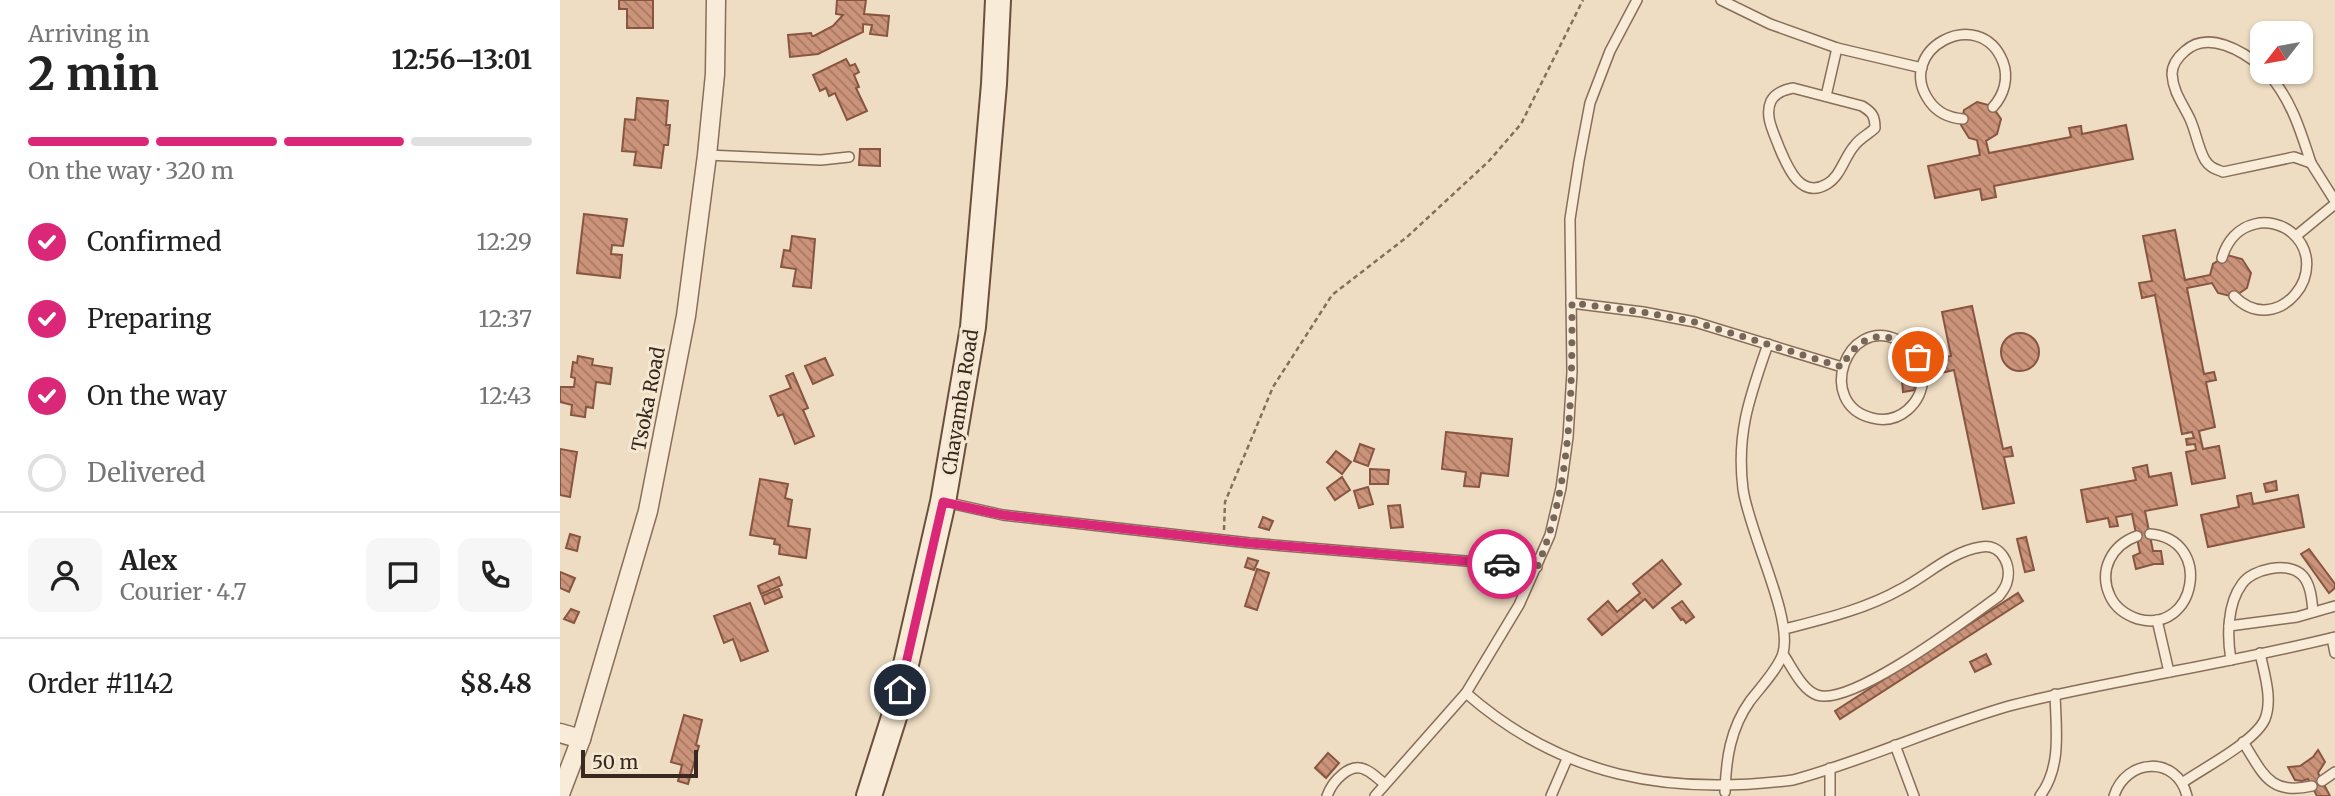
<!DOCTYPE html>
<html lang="en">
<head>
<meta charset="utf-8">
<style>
  :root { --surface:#fff; --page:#f6f6f6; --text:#222; --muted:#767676; --line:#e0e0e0; --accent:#db2777 }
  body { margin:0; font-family:Merriweather,serif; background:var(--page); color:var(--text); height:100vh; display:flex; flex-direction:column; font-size:26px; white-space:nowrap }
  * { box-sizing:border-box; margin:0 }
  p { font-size:23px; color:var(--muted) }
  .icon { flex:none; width:38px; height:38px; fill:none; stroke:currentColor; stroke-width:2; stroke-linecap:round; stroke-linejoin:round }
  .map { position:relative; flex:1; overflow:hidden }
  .panel { display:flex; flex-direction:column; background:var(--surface); width:560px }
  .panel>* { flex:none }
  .needle { width:46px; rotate:239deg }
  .buttons { position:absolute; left:1690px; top:21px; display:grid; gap:14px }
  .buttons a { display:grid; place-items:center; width:63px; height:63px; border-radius:14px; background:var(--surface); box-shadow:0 2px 5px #0004; font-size:35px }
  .scale { position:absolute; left:21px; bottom:18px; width:117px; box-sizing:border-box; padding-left:7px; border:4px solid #38281e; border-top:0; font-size:19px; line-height:24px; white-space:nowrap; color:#38281e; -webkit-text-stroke:5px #f5e8d3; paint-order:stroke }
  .pin { position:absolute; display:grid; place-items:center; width:60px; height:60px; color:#fff; margin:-30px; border:4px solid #fff; border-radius:50%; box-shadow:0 2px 7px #0007 }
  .courier { position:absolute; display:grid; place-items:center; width:70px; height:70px; margin:-35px; border:5px solid #db2777; border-radius:50%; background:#fff; color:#222; box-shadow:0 2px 9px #0007 }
  .head em { font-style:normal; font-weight:700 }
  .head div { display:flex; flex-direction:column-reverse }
  .head { display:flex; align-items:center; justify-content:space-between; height:119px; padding:0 28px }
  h1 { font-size:46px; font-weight:700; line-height:52px }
  .bar { display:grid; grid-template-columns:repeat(4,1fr); gap:10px 7px; align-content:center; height:84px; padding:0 28px }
  .bar i { height:9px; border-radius:5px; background:var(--line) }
  .bar .on { background:var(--accent) }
  .bar p { grid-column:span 4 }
  .line { display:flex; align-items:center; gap:18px; padding:0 28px; border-top:2px solid var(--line) }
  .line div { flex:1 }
  .round { display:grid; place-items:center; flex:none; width:74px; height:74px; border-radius:14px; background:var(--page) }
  ol { padding:0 28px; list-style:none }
  li { display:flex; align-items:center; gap:21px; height:77px }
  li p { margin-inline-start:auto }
  li .icon { padding:7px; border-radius:50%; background:var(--accent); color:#fff; stroke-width:4 }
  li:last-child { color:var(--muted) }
  li i { width:38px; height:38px; border:4px solid var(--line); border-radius:50% }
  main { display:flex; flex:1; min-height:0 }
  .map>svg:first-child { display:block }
  .building { fill:url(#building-back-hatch); stroke:#875540; stroke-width:2 }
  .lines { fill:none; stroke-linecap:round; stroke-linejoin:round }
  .lane-casing { stroke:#886e5a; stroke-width:12 }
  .street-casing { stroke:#886e5a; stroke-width:21 }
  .secondary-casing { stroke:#6a4f3d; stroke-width:28 }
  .path { stroke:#886e5a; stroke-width:2.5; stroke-dasharray:5 3.5; stroke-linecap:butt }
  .lane { stroke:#f8ebd7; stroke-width:9 }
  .street { stroke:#f8ebd7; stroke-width:18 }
  .secondary { stroke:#f8ebd7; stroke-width:24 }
  .done { stroke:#786758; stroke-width:7; stroke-dasharray:0 12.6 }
  .route { stroke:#db2777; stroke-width:9 }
  .labels { text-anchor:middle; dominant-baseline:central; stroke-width:6; stroke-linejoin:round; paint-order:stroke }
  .street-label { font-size:19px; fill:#38281e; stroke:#f5e8d3 }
</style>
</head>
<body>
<main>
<section class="panel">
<div class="head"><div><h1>2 min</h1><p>Arriving in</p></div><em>12:56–13:01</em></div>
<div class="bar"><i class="on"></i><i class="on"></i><i class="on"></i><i></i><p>On the way · 320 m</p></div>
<ol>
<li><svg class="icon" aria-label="check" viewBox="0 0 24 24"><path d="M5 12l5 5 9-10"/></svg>Confirmed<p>12:29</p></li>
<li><svg class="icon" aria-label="check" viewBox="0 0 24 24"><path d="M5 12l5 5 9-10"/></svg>Preparing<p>12:37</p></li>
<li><svg class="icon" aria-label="check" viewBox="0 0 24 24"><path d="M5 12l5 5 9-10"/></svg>On the way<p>12:43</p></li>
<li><i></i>Delivered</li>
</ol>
<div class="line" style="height:126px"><a class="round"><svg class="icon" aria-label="person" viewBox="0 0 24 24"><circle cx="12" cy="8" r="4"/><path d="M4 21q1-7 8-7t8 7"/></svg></a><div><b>Alex</b><p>Courier · 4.7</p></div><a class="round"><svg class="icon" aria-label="chat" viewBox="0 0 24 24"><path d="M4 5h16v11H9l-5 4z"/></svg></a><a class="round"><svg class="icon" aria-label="phone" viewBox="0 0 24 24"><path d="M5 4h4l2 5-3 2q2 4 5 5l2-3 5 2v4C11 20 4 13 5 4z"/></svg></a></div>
<div class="line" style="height:91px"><div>Order #1142</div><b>$8.48</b></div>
</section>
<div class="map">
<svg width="1775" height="796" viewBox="0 0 1775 796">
  <defs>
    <pattern id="building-back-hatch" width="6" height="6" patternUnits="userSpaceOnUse" patternTransform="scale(1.75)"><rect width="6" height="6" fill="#cb937a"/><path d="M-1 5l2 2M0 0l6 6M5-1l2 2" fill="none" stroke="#a67863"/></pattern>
  </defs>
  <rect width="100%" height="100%" fill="#eeddc3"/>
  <g class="building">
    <path d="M59,0h34v28h-26v-19h-8z"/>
    <path d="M277,0h29l-2,14 25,2 -2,20 -17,-2 2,-9 -9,-1v8l-45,22 -28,3 -2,-22 23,-2 1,3h2l19,-10 10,-11 -7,-1z"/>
    <path d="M286,59l4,7 5,-2 4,8 -5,3 5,12 -3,1 11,23 -20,9 -12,-27 -6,3 -3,-8 -6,3 -7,-16z"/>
    <path d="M77,98l31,3 -2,24h4l-2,20h-4l-3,23 -27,-3 2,-13 -14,-1 3,-32 10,1z"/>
    <path d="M1417,102l15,4 9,13 -4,15 -11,7 3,12 82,-16 -2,-9 12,-2 1,8 44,-9 7,34 -139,27 2,11 -14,3 -2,-11 -45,9 -7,-32 52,-11 -3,-15 -8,-2 -8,-13 3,-15z"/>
    <path d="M300,149h20v17l-21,-1z"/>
    <path d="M24,214l43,5 -4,27 -11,-1 -1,9 11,1 -2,23 -43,-5z"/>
    <path d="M1615,230l10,50 25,-5 3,-11 14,-9 15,4 9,14 -4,15 -13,9 -16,-4 -6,-10 -25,5 17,86 10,-2 2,8 -10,2 9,45 -16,4 4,18 16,-3 6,32 -33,6 -6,-32 10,-2 -1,-6 -8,1 -1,-6 8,-1 -2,-6 -10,2 -27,-139 -13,3 -3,-15 13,-2 -9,-45z"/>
    <path d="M232,236l23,3 -4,49 -18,-2 3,-17 -15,-2 3,-17 6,1z"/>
    <path d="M1412,306l31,143 8,-2 2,9 -9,1 10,46 -31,6 -29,-139 -39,9v11l-12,2 -2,-23 -5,-11 12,-3 4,9 39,-8 -9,-44z"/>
    <circle cx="1460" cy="352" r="19"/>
    <path d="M18,356l15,3 -1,6 20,3 -2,16 -14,-2 -3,26 -7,-1 -1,10 -14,-2 1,-10 -12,-3v-15h14l1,-9 -4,-1 2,-15 4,1z"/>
    <path d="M265,358l8,17 -20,9 -8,-18z"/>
    <path d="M233,373l15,35 -5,2 11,26 -19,8 -12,-30 -5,2 -8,-20 21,-8 -5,-12z"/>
    <path d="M886,432l66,7 -4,37 -27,-3 -2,14 -15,-1 2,-14 -24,-3z"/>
    <path d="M800,444l14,5 -6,17 -14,-5z"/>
    <path d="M0,449l17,3 -7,45 -10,-2z"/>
    <path d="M776,451l15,11 -9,12 -15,-12z"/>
    <path d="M1587,465l2,12 22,-4 6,32 -32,6 8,40h8l2,13h-9l-18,5 -3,-13 7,-3 -8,-39 -16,3 2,9 -8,1 -2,-9 -21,4 -6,-32 55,-10 -3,-12z"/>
    <path d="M810,469l19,1 -1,14h-18z"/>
    <path d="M782,477l8,13 -15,10 -8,-12z"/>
    <path d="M200,479l28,5 -3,14 7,2 -4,26 22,3 -4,29 -27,-4 1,-9 -6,-1 1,-5 -25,-4z"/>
    <path d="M1716,481l1,9 -11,2 -2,-8z"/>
    <path d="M808,487l5,17 -14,4 -5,-17z"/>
    <path d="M1691,493l2,11 45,-9 6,32 -96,20 -7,-32 38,-8 -2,-11z"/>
    <path d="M840,505l3,22 -12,1 -3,-22z"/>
    <path d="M703,517l10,4 -4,9 -10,-3z"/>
    <path d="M10,534l10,3 -3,14 -11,-3z"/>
    <path d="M1466,537l8,33 -9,2 -8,-33z"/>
    <path d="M1749,549l26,35v4l-6,5 -28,-39z"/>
    <path d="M688,558l10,3 -4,9 -9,-3z"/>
    <path d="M1102,560l19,24 -28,24 -8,-9 -43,36 -14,-16 20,-18 9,11 23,-19 -7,-9z"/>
    <path d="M697,569l12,4 -12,37 -12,-4z"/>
    <path d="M0,572l15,6 -6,14 -9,-4z"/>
    <path d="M219,577l3,8 -21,9 -3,-8z"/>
    <path d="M219,589l3,8 -17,7 -3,-8z"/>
    <path d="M1458,593l5,8 -183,118 -5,-8z"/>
    <path d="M1122,601l12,16 -8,6 -3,-4 -2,1 -9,-12z"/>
    <path d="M190,603l18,48 -27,10 -8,-22 -9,4 -10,-27z"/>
    <path d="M11,609l8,3 -5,11 -10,-4z"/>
    <path d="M1426,654l5,10 -16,8 -5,-10z"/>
    <path d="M124,715l18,5 -6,25 3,1 -11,38 -10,-3 4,-16 -11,-3z"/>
    <path d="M1758,750l7,12 -7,11 12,23h-13l-9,-17 -6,2 -7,-1 -7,-13 12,-1 13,-9z"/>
    <path d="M768,753l11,10 -13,15 -11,-10z"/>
  </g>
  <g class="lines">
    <g class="lane-casing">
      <g id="lane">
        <path d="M1161,0l49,24 67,24 85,20"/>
        <path d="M1703,68c-20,-17 -55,-38 -78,-17 -7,6 -13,14 -13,23 1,18 11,30 18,45 6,13 8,29 15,41 5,8 11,9 18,12l71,-15 17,6c-11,-34 -20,-64 -44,-91"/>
        <path d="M1233,88l69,18c10,6 13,10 13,22 -6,6 -15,10 -20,17 -11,12 -14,31 -28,39 -27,16 -40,-18 -48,-37 -5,-14 -15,-31 -8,-46 5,-9 14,-11 22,-13z"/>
        <path d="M1266,96l11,-48"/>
        <path d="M1403,119c-13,-1 -25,-6 -33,-17 -38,-52 50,-99 73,-40 6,16 1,33 -10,45"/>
        <path d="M147,155l114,5 28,-3"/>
        <path d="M1751,163l24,38"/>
        <path d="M1736,236l39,-32"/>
        <path d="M1662,258c5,-17 16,-30 33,-34 12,-3 26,0 36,8 44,37 -14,108 -57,64"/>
        <path d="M1011,303l72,9 52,10 147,45"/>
        <path d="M1360,363c-4,-11 -12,-18 -22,-23 -52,-25 -83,64 -26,78 28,7 50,-15 51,-41"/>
        <path d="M385,502l58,13 247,28 287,24"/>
        <path d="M1577,536c-25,9 -39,34 -27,60 5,11 16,19 28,23 58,16 76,-80 12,-85"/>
        <path d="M1597,620l12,52"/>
        <path d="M1669,626l68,-9 38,-11"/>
        <path d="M1772,638l3,15"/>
        <path d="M1223,654c9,13 19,36 34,41 35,12 151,-77 182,-99 3,-4 7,-9 8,-14 5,-17 -6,-39 -26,-35 -31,5 -53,28 -80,42 -35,20 -77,30 -116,40"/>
        <path d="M1671,660c-4,-23 -4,-56 11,-76 10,-15 46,-23 60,-9 9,9 10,26 11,37"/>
        <path d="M906,693c96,84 202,103 327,87 74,-20 143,-53 216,-74 49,-13 100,-22 150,-32 59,-11 118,-23 176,-37"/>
        <path d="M1683,742c20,31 26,54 69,44"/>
        <path d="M1335,745l19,51"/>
        <path d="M1762,781l13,-9"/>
        <path d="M1622,783c21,-15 73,-41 83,-64 8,-20 -1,-46 -5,-66"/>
        <path d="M1165,792c1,-32 5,-63 25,-91 9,-12 29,-33 33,-48 10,-36 -34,-120 -40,-164 -7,-56 7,-93 25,-145"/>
        <path d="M767,796c5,-14 23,-35 39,-26 7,3 13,10 19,14"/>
        <path d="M815,796l91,-103 53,-88 31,-70 11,-47 7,-51 4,-65 -2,-153 9,-58 11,-58 20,-52 27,-51"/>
        <path d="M991,796l16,-37"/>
        <path d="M1270,796v-28"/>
        <path d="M1480,796c22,-29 16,-67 15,-102"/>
        <path d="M1554,796c12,-38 63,-41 73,0"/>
      </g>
    </g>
    <g class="street-casing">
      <g id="street">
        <path d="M0,733l21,6"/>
        <path d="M0,794l21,-55 67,-228 38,-195 21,-161 8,-81 1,-74"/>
      </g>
    </g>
    <g class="secondary-casing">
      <path id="secondary" d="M309,796l25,-79 49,-215 30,-175 21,-243 4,-84"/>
    </g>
    <path class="path" d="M664,530l1,-28 48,-115 59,-92 75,-58 82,-76 32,-37 62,-124"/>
    <use href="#lane" class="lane"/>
    <use href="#street" class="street"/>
    <use href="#secondary" class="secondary"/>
  </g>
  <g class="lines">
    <path class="done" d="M942,564l35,4c35,-85 35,-175 35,-265l71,9 52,10 147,45c18,-37 50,-40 76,-10"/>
    <path class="route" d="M340,690l43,-188 60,13 247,28 252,21"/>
  </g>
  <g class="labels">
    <g class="street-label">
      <text transform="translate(88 399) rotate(-79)">Tsoka Road</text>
      <text transform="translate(400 402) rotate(-81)">Chayamba Road</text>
    </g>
  </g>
</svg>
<div class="buttons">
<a><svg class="needle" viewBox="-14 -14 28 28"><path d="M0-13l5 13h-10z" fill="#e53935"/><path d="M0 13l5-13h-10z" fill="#767676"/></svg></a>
</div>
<div class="scale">50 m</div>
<div class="pin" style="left:1358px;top:357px;background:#ea580c"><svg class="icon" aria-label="bag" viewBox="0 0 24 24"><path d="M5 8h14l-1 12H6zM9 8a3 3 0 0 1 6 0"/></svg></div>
<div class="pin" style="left:340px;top:690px;background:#1f2937"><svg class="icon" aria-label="home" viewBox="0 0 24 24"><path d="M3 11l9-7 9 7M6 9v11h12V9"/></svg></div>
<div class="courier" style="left:942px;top:564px"><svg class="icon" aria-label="car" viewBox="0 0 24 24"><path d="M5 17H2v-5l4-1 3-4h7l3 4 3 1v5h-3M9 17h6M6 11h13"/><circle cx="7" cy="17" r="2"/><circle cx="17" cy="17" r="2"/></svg></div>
</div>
</main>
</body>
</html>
